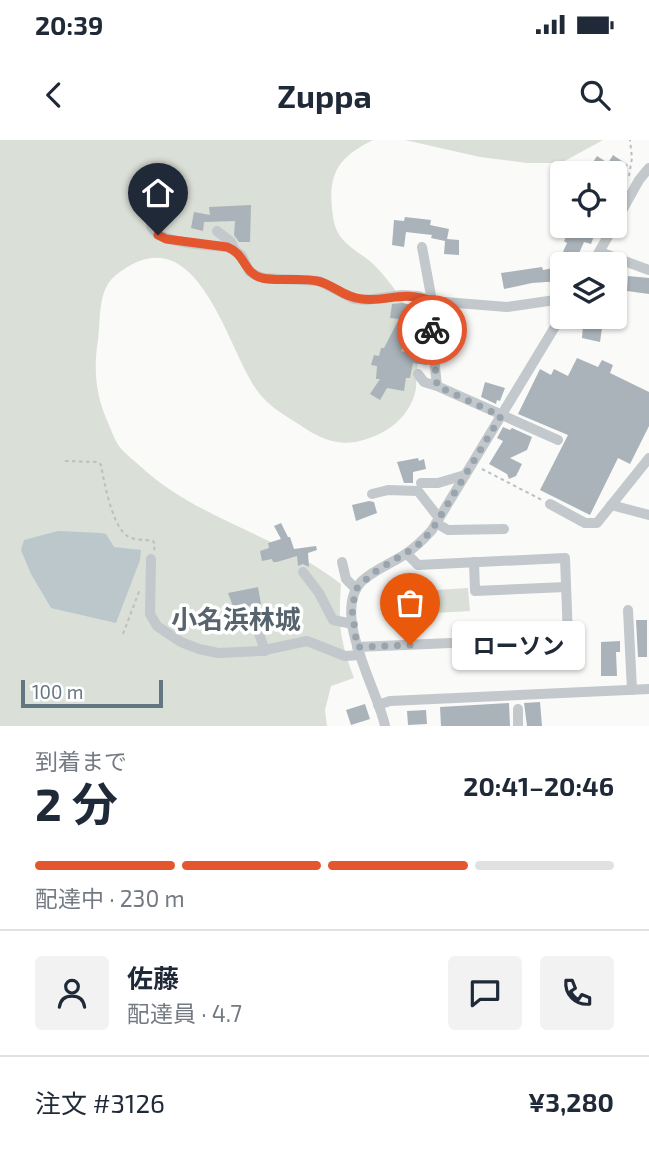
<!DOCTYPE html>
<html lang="ja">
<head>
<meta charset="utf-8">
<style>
  :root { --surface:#fff; --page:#f2f2f3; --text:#1f2937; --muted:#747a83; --line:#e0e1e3; --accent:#e4572e }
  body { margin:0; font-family:"Exo 2","Noto Sans JP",sans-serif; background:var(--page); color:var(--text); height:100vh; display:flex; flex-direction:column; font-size:26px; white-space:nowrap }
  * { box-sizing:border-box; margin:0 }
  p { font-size:23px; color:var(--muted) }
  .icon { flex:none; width:38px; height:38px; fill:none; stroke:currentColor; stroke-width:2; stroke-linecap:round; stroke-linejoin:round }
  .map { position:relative; height:586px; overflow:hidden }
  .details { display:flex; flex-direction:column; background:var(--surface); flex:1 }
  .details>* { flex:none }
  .controls { position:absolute; left:550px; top:21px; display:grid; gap:14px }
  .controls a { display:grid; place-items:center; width:77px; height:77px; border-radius:7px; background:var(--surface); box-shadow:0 2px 5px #0004; font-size:35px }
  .scale { position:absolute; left:21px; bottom:18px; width:142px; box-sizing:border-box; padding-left:7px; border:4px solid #657683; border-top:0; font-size:19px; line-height:24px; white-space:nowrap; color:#657683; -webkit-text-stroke:5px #fff; paint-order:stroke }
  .pin { position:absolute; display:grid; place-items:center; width:60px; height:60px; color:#fff; margin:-72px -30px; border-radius:50% 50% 50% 0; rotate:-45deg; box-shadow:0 0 7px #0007 }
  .pin .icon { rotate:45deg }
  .courier { position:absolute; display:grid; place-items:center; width:70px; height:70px; margin:-35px; border:5px solid #e4572e; border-radius:50%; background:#fff; color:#222; box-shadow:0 2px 9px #0007 }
  .bubble { position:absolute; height:49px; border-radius:7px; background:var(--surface); box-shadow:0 2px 5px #0004; font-size:23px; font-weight:700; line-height:49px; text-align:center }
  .head em { font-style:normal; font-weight:700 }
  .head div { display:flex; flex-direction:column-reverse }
  .head { display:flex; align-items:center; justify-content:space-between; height:119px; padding:0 35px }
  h1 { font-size:46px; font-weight:700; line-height:52px }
  .bar { display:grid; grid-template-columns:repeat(4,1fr); gap:10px 7px; align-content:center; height:84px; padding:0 35px }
  .bar i { height:9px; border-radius:5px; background:var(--line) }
  .bar .current { background:var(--accent) }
  .bar p { grid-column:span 4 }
  .line { display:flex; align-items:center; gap:18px; padding:0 35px; border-top:2px solid var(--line) }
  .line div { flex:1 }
  .round { display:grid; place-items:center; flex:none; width:74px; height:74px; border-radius:7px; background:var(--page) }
  .status { display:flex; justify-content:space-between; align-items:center; height:49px; padding:0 35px; background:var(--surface); direction:ltr }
  .status svg { height:19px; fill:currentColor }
  header { display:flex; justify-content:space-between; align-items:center; height:91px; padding:0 35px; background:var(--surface); font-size:32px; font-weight:700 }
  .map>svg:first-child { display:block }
  .green { fill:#dadfd7 }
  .water { fill:#bbc7cb }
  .building { fill:#aab3b9 }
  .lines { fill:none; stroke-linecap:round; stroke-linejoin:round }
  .path { stroke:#bbbfc2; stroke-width:2; stroke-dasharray:3.5 3.5; stroke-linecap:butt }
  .minor { stroke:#c3c8cc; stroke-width:10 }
  .done { stroke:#99a4ac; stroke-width:7; stroke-dasharray:0 12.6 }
  .route { stroke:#e4572e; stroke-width:9 }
  .labels { text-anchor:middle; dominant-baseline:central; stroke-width:7; stroke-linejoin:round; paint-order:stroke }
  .quarter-label { font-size:26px; font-weight:bold; fill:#57646e; stroke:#fff }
</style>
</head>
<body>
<div class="status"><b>20:39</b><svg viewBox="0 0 49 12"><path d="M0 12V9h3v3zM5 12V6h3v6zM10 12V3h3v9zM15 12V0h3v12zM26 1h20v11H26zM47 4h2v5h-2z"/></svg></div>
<header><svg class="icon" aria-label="back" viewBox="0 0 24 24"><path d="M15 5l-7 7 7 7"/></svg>Zuppa<svg class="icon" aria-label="search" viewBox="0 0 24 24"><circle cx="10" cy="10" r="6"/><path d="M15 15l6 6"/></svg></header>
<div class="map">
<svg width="649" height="586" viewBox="0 0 649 586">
  <rect width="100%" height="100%" fill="#fafaf8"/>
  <g class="green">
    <path d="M0,0h373c-32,16 -45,31 -41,68 1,10 2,19 8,28 9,12 20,17 31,26 14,12 42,50 46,67 3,15 0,43 -1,59 -3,21 -20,39 -39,47 -27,12 -46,10 -71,-6 -18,-12 -38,-22 -50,-40 -31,-46 -60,-178 -140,-114 -19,15 -15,44 -18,65 -5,31 -2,57 11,85 3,7 6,16 10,21 6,8 15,14 21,20 58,54 139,69 201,118 -3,42 -1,56 13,94l-23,8 -6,24 2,16h-327z"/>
    <path d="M405,0h198l-42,23h-34l-47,-6z"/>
    <path d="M468,448l2,23 -34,2 -1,-23z"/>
  </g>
  <path class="water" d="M58,391l43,2 5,1 8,13 27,3 -1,10 -24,63 -65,-15 -20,-34 -10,-24 3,-10z"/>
  <g class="building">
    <path d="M613,15l15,10 -7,10 -14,-9 -5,7h-16l11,-17 11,7z"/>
    <path d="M251,65l-1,37h-11l-5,-7 1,-14 -31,1 -1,9 -12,-3 3,-16 16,3 -1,-8z"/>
    <path d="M405,77l26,3 -1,5 19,4 -2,10 12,1v15l-15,-1 1,-13 -14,-3 1,-3 -26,-3 -2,15 -12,-2 2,-25 10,1z"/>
    <path d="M580,86l16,5 -5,13 -7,-2 -8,18 -14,-6 5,-11 -3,-2 7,-14 7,4z"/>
    <path d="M542,127l1,3 15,-3 3,14 -29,2 -28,6 -3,-16z"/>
    <path d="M628,136l21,2v16l-22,-3z"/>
    <path d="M402,163l22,4 1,18 -10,-1 -14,27 25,6 1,8 -14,-2 -3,15h-4l-2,13 -17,-3 -7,12 -10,-6 10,-15h-4l1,-13 -6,-1 3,-10 5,1 2,-8h3l15,-29 -9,-1 2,-14z"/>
    <path d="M583,185l19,3 -2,14 -18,-4z"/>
    <path d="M577,218l21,9 4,-7 11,5 -3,8 39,19v34l-19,38 -12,-6 -28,57 -50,-25 28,-55 -50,-21 22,-45 11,6 3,-6 14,7z"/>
    <path d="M485,242l20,6 -5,13 -3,-1 -1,4 -15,-7z"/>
    <path d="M503,287l7,3 2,-2 20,9 -5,13 -17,8 12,6 -6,12 -7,3 -2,-5 -18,-10 14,-23 -6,-3z"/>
    <path d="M418,318l1,3 5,-2 2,10 -13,3v11h-9l-7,-21z"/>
    <path d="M369,361l5,1 3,11 -21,8 -4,-16z"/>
    <path d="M281,383l7,14h2l4,12 22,-3 1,4 -9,3 1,14 -6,-3 -5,2 -1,-10 -20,6h-4l-1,-3 -10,2 -2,-10 9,-3 -1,-5 13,-4 -7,-13z"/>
    <path d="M258,447l3,17 -27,5 -6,-16z"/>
    <path d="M411,458l2,16 -30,1v-14z"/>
    <path d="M636,480h11v37h-9z"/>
    <path d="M620,501v11h-4l1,24h-16v-34z"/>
    <path d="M540,562l2,24h-15l-3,-23z"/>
    <path d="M509,563l1,23h-69l-1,-19z"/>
    <path d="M365,564l5,15 -19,6 -5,-15z"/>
    <path d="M426,570l1,14 -19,1 -1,-14z"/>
  </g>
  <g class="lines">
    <g class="path">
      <path d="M629,36l3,-18 -2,-18"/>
      <path d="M65,321l33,1 3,3c3,17 11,59 25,70 7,6 19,4 27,6l2,3 -1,7"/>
      <path d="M482,329l60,31"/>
      <path d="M123,494l17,-45"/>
    </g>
    <g class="minor">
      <path d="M614,85l25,-45 10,-12"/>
      <path d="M151,86c8,18 57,19 76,21l8,3 7,6 7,15 6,4 9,3 55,3 35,18 12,1 36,-5 16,1 14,5 75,6 55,-8"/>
      <path d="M217,91l14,11 3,7"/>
      <path d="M422,107l10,54 1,48 4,37 121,54"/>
      <path d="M600,112l49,18"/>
      <path d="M592,124l22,-38"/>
      <path d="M588,177v2l15,1"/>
      <path d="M414,206l19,5"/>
      <path d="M418,234l6,8 13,4"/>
      <path d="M421,343h17l27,-8"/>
      <path d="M372,354l16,-4 30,1 21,27"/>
      <path d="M550,364l35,19h12l52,-65"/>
      <path d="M611,365l38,10"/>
      <path d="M436,383l12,7 56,-1"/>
      <path d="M151,419l-1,55 7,12 24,16 18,7 19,4 42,-2 47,-10 38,15 15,-1"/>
      <path d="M342,422l4,17 10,10"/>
      <path d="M474,422l1,29 91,-4"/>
      <path d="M303,432l16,21 14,27 20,4"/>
      <path d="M628,470l4,80"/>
      <path d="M253,476l12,35"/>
      <path d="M357,507l211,-9 -3,-80 -147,7 -11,-11"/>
      <path d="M378,565l12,-4 259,-12"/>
      <path d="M518,569v17"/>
      <path d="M385,586c-7,-36 -55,-113 -23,-145 12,-11 28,-17 42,-26 11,-7 19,-15 28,-25l130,-215"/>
    </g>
  </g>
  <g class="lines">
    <path class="done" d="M410,505l-53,2 -5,-38 4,-20 17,-16 44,-27 15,-16 69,-114 -64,-30 -5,-56"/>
    <path class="route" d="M158,95l8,4 61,8c19,7 16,26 35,31 18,4 37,-1 55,3 16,3 27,17 45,18 27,3 38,-9 70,2v29"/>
  </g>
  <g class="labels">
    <g class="quarter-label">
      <text x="236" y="478">小名浜林城</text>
    </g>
  </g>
</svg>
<div class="controls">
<a><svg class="icon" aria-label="locate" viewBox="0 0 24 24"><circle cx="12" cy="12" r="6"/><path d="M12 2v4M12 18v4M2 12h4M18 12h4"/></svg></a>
<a><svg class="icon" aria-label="layers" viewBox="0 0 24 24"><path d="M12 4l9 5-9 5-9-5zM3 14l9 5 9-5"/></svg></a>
</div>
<div class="scale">100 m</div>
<div class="pin" style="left:410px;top:505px;background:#ea580c"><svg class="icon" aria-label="bag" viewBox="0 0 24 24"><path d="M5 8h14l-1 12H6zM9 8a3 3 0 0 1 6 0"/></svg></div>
<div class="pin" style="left:158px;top:95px;background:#1f2937"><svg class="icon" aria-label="home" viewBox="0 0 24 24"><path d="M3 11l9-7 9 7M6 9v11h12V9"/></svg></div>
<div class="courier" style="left:432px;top:190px"><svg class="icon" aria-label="bike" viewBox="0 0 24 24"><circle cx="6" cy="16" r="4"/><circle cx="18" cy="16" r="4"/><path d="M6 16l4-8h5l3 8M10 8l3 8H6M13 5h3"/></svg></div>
<div class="bubble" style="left:452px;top:481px;width:133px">ローソン</div>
</div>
<section class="details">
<div class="head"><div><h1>2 分</h1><p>到着まで</p></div><em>20:41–20:46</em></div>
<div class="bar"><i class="current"></i><i class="current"></i><i class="current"></i><i></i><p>配達中 · 230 m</p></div>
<div class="line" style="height:126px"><a class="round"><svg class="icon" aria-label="person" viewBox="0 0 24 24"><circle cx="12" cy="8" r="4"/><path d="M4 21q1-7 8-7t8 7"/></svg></a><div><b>佐藤</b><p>配達員 · 4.7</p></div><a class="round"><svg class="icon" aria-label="chat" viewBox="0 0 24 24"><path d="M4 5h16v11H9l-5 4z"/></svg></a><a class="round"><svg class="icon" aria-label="phone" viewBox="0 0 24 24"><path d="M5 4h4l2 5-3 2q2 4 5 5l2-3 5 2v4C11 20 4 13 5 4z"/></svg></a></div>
<div class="line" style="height:91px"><div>注文 #3126</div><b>¥3,280</b></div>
</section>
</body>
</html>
